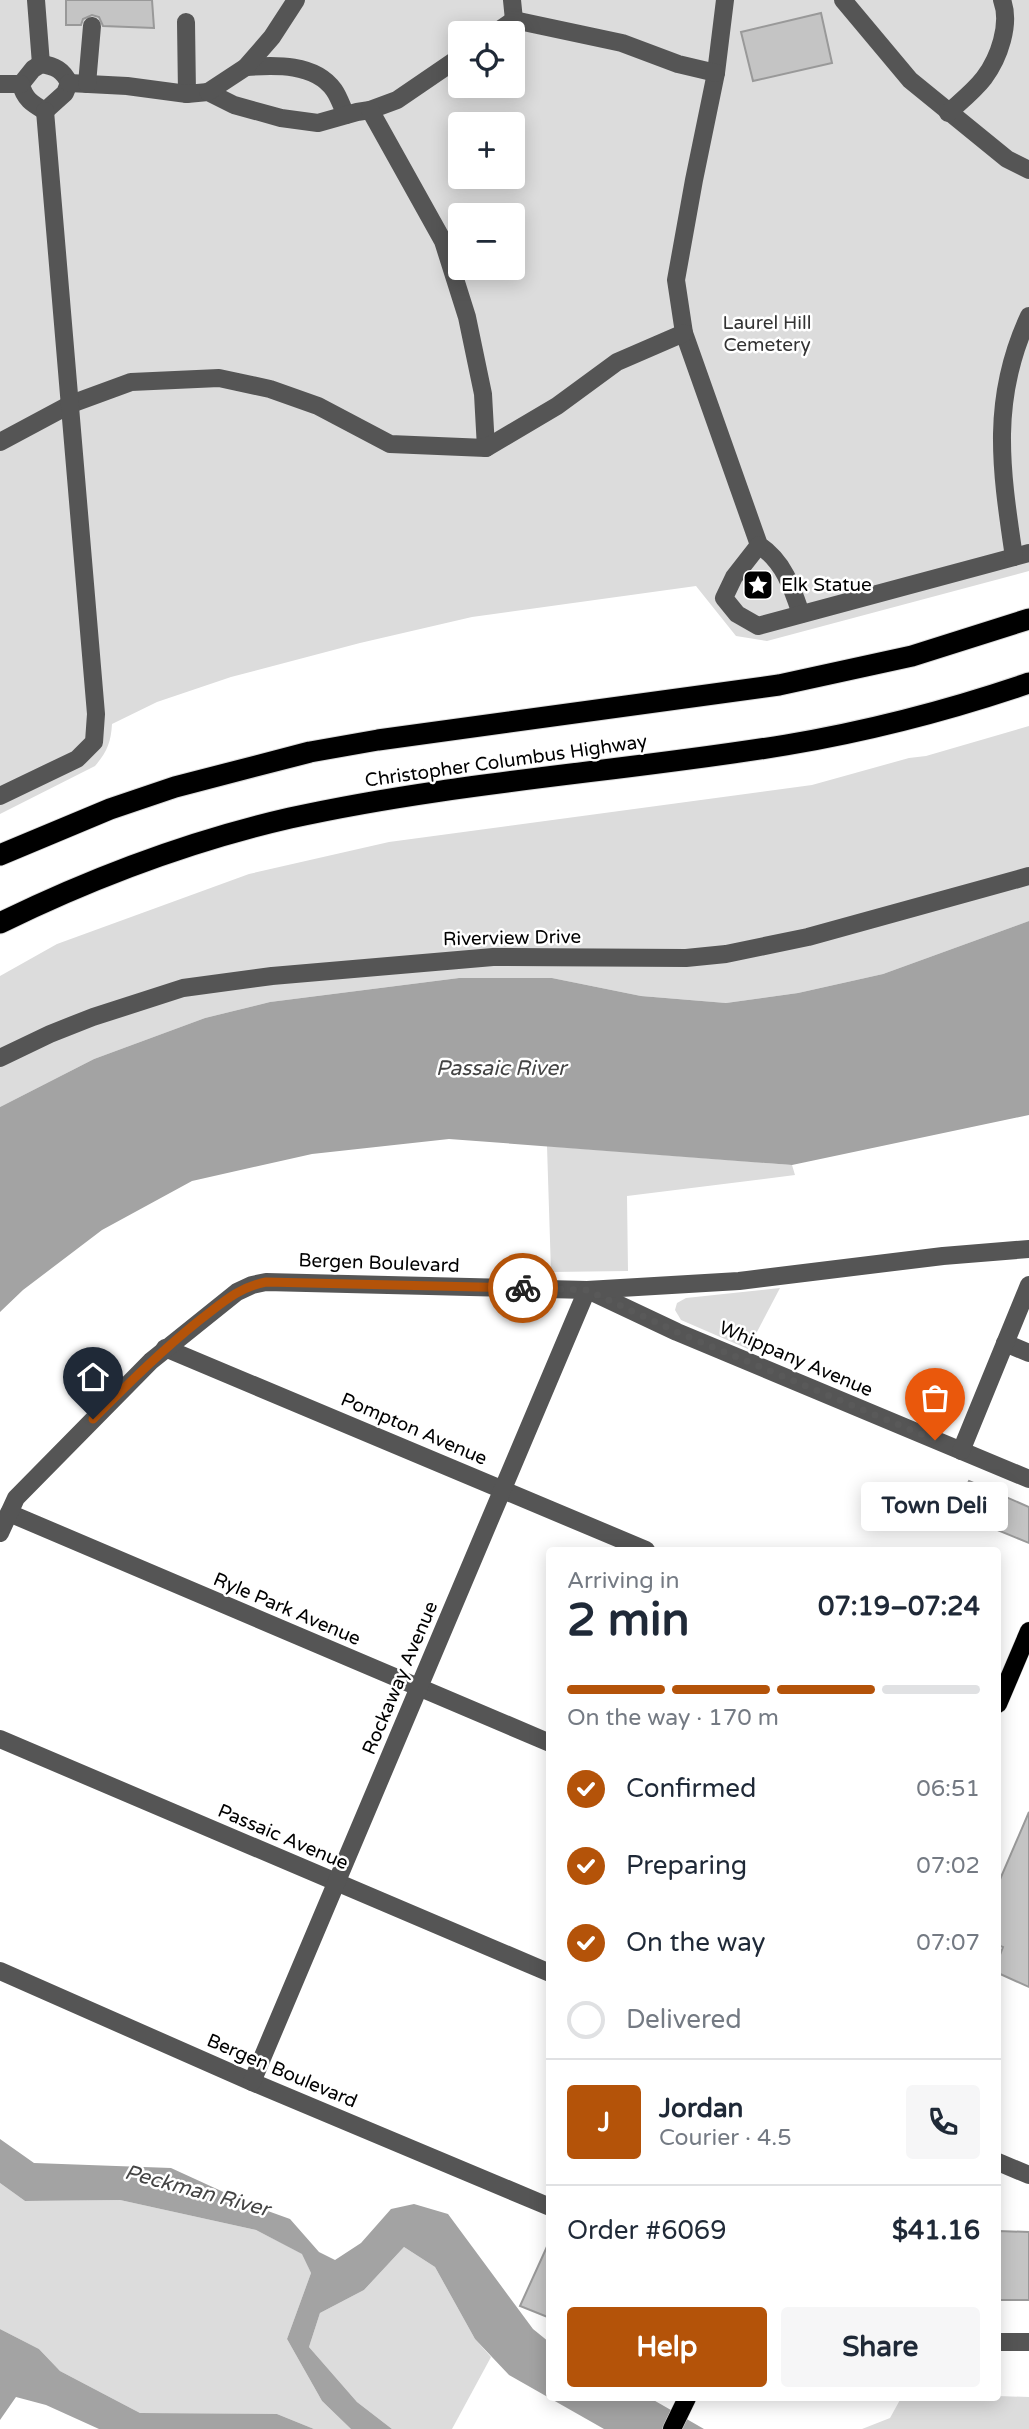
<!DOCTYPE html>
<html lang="en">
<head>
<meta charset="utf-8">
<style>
  :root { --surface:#fff; --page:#f6f6f7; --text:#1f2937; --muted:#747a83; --line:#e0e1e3; --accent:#b45309 }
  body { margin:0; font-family:"Varela Round",sans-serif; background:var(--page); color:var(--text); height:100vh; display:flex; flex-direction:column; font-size:26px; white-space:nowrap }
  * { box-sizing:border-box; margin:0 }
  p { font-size:23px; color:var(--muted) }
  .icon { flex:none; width:38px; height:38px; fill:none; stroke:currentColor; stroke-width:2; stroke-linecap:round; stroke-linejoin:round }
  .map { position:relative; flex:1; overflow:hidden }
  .sheet { position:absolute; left:546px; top:1547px; width:455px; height:854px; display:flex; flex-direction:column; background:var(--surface); border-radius:7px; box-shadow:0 4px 18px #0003 }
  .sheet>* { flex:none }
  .buttons { position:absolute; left:448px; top:21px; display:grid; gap:14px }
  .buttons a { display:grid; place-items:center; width:77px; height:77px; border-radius:7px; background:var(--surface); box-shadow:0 4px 18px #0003; font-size:35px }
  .pin { position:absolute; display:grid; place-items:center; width:60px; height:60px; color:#fff; margin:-72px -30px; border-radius:50% 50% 50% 0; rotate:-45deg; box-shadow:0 0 7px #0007 }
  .pin .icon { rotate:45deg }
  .courier { position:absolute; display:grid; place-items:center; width:70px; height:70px; margin:-35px; border:5px solid #b45309; border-radius:50%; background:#fff; color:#222; box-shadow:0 2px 9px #0007 }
  .bubble { position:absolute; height:49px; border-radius:7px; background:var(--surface); box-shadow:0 4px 18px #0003; font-size:23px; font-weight:700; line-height:49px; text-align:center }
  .summary em { font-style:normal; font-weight:700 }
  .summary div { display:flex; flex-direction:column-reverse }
  .summary { display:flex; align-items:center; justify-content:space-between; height:119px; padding:0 21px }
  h1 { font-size:46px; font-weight:700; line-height:52px }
  .bar { display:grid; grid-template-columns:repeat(4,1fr); gap:10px 7px; align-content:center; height:84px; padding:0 21px }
  .bar i { height:9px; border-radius:5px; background:var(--line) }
  .bar .on { background:var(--accent) }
  .bar p { grid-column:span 4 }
  .line { display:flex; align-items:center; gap:18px; padding:0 21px; border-top:2px solid var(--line) }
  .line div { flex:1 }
  .round { display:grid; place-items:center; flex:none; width:74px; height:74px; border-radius:7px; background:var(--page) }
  ol { padding:0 21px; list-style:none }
  li { display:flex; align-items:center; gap:21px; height:77px }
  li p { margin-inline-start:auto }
  li .icon { padding:7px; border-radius:50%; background:var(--accent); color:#fff; stroke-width:4 }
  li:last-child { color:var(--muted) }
  li i { width:38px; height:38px; border:4px solid var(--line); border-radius:50% }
  .button { display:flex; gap:14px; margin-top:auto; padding:14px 21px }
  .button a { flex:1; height:80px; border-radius:7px; background:var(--accent); color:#fff; font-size:28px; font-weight:700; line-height:80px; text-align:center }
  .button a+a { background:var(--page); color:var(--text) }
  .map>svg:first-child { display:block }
  .green { fill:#dcdcdc; fill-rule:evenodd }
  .water { fill:#a3a3a3 }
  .building { fill:#c4c4c4; stroke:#999; stroke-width:2 }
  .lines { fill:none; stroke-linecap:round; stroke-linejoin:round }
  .major-casing { stroke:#dbdbdb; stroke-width:19 }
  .highway-casing { stroke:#dbdbdb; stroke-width:23 }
  .minor { stroke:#555; stroke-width:18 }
  .major { stroke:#000; stroke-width:18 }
  .highway { stroke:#000; stroke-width:21 }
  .done { stroke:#595959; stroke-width:7; stroke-dasharray:0 12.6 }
  .route { stroke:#b45309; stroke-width:9 }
  .labels { text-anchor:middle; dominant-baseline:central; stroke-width:5; stroke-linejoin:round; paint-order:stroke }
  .park-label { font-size:19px; fill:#333; stroke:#fff }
  .poi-label { font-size:19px; fill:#000; stroke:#fff; text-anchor:start }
  .street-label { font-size:19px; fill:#000; stroke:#fff }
  .water-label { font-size:21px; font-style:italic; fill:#444; stroke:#fff }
</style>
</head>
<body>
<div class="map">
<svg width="1029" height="2429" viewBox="0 0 1029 2429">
  <rect width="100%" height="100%" fill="#fff"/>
  <g class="green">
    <path d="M0,0h1029v571l-262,70 -31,-5 -40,-50 -224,31 -112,26 -129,34 -74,25 -45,22c-1,18 -5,28 -17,42l-95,48zM460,33h53v53h-53zM460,124h53v53h-53zM460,215h53v53h-53z"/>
    <path d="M1029,726v195l-146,53 -85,19 -72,10 -85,-7 -89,-18h-93l-189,24 -65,16 -111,41 -94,48v-131l57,-32 192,-70 140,-32 423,-57 97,-27 17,-2z"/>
    <path d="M547,1146l245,19 3,10 -168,21 1,75 -77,1z"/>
    <path d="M780,1288l-32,61 -67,-29 -6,-10 2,-7 9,-5z"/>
    <path d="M0,2183l25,18 95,-1 136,30 47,24 8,19 -24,66 35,62 29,28h-37l-37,-15 -137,-1 -80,-42 -21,-22 -39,-20z"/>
    <path d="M404,2247l31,20 40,72 16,18 -39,72h-60l-35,-27 -48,-55 11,-34 44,-23z"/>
    <path d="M998,2396l31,1v32h-167l28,-11 11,-20z"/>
  </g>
  <g class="water">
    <path d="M1029,921v194l-237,50 -343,-26 -137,15 -120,27 -90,49 -79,60 -23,22v-205l94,-48 111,-41 65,-16 189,-24h93l89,18 85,7 72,-10 85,-19z"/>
    <path d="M0,2139l34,24 137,5 83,38 36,13 29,33 16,8 26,-17 30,-34 23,-5 34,10 85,115 16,13 1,56h100l54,31h-100l-95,-54 -34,-36 -40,-72 -31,-20 -40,43 -44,23 -11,34 48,55 35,27h-41l-29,-28 -35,-62 24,-66 -9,-19 -46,-24 -136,-30 -95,1 -25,-18z"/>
    <path d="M0,2329l39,20 21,22 80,42 137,1 37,15h-215l-53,-24 -30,-8 -16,23z"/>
  </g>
  <g class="building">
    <path d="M66,0h86l2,28 -51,-2 -4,-9 -7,-2 -9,4 -2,6h-15z"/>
    <path d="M821,13l11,50 -79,18 -12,-49z"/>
    <path d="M969,1481l60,26v36l-34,-14 3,-5 -41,-17z"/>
    <path d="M1029,1812v175l-31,-14v-13l5,-13 -5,-2v-61z"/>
    <path d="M998,2231l31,1v68h-31z"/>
    <path d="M550,2240v78l-30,-12z"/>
  </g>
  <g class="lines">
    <g class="major-casing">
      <g id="major">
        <path d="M998,1704l31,-73"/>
        <path d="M672,2429l15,-31"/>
      </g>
    </g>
    <g class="highway-casing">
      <g id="highway">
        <path d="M0,855l110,-46 65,-22 135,-35 68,-12 401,-55 133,-29 117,-37"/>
        <path d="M0,923c92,-45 190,-82 290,-105 163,-36 331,-46 496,-73 83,-14 164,-35 243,-62"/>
      </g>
    </g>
    <g class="minor">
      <path d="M36,0l5,64"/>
      <path d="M512,0l2,20"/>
      <path d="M725,0l-9,73 -22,107 -18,100 8,53 75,212c25,17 33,42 42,69"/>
      <path d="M843,0l67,80 97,79 22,11"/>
      <path d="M186,22l1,72"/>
      <path d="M495,33l19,-13 108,23 56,21 38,9"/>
      <path d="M41,64c14,2 22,6 28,19l-4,10 -20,18c-12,-7 -21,-12 -24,-27l12,-15z"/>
      <path d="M246,67c29,-2 69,-4 88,23 5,7 8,17 12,25"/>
      <path d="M69,83l58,3 60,8 21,-2 26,13 47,13 37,5 39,-11 13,-2 27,-10 63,-43"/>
      <path d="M0,84h21"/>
      <path d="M87,84l5,-58"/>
      <path d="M208,92l38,-25 26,-30 24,-37"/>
      <path d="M370,110l73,131 24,76 16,77 3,54"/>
      <path d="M948,113c12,-11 26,-22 36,-35 15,-20 27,-54 18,-78"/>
      <path d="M0,442l71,-38 60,-22 88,-4 51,11 48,17 72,38 96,4 71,-42 60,-44 67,-29"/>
      <path d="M759,545l-25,32 -10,21 13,16 21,12 271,-73"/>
      <path d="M1014,557c-13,-88 -24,-157 15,-241"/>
      <path d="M0,796l77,-37 17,-17 2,-28 -51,-603"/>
      <path d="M0,1058l50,-24 43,-17 90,-29 89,-12 221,-19 193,1 40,-4 82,-17 221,-61"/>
      <path d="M590,1291l87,41 352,147"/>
      <path d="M1005,1343l24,10"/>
      <path d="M165,1348l481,202"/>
      <path d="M961,1451l68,-166"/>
      <path d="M9,1513l541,230"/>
      <path d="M0,1533l16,-35 135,-137 86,-69 15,-7 14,-3 321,8 152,-9 204,-25 86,-7"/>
      <path d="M0,1739l550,234"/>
      <path d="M0,1971l252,111 298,125"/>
      <path d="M252,2082l335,-792"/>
      <path d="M998,2162l31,13"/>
      <path d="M1001,2342h28"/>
    </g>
    <use href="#major" class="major"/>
    <use href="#highway" class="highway"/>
  </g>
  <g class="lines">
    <path class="done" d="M523,1288l64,2 90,42 258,108"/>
    <path class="route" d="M93,1419c35,-35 69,-69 108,-100 21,-16 38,-32 65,-37l257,6"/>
  </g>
  <defs>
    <g id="sight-square" transform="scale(1.575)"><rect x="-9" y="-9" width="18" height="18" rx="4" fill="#000" stroke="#fff"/><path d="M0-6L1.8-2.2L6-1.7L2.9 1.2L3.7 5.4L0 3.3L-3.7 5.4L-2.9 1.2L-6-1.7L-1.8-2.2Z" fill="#fff"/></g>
  </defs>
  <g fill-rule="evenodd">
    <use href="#sight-square" x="758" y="585"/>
  </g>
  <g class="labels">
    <g class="park-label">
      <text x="767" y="323">Laurel Hill<tspan x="767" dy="22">Cemetery</tspan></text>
    </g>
    <g class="poi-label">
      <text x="781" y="585">Elk Statue</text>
    </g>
    <g class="street-label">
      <text transform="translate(506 761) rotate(-8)">Christopher Columbus Highway</text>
      <text transform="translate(512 938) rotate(-1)">Riverview Drive</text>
      <text transform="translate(379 1263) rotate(2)">Bergen Boulevard</text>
      <text transform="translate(796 1359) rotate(23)">Whippany Avenue</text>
      <text transform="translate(414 1429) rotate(23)">Pompton Avenue</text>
      <text transform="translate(287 1609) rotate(23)">Ryle Park Avenue</text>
      <text transform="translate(400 1678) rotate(-67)">Rockaway Avenue</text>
      <text transform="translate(283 1837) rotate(23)">Passaic Avenue</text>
      <text transform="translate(282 2071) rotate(23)">Bergen Boulevard</text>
    </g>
    <g class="water-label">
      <text x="501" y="1068">Passaic River</text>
      <text transform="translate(197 2191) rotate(15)">Peckman River</text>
    </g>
  </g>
</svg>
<div class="buttons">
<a><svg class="icon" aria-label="locate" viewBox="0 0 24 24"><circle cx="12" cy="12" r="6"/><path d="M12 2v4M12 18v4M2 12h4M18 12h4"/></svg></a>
<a>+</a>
<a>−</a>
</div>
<div class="pin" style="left:935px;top:1440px;background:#ea580c"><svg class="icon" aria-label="bag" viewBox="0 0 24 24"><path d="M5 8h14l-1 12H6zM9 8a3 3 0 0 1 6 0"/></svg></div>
<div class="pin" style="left:93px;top:1419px;background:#1f2937"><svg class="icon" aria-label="home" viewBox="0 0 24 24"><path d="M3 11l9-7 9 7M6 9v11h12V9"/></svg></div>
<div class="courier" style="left:523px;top:1288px"><svg class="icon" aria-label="bike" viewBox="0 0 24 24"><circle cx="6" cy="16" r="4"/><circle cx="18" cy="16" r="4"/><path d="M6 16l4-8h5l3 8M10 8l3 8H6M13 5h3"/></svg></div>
<div class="bubble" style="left:861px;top:1482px;width:147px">Town Deli</div>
<section class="sheet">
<div class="summary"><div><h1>2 min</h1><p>Arriving in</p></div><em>07:19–07:24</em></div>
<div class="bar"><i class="on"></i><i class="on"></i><i class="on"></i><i></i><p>On the way · 170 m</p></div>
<ol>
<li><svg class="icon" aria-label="check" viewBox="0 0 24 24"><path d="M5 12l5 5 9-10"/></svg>Confirmed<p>06:51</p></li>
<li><svg class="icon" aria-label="check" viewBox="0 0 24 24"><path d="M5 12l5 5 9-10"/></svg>Preparing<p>07:02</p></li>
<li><svg class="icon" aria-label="check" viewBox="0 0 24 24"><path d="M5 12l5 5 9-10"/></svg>On the way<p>07:07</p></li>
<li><i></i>Delivered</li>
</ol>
<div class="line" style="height:126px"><b class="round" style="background:var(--accent);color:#fff">J</b><div><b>Jordan</b><p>Courier · 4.5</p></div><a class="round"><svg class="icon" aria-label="phone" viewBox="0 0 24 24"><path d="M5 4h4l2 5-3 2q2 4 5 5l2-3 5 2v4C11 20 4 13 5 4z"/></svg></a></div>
<div class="line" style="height:91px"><div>Order #6069</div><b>$41.16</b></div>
<div class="button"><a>Help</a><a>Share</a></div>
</section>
</div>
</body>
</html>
